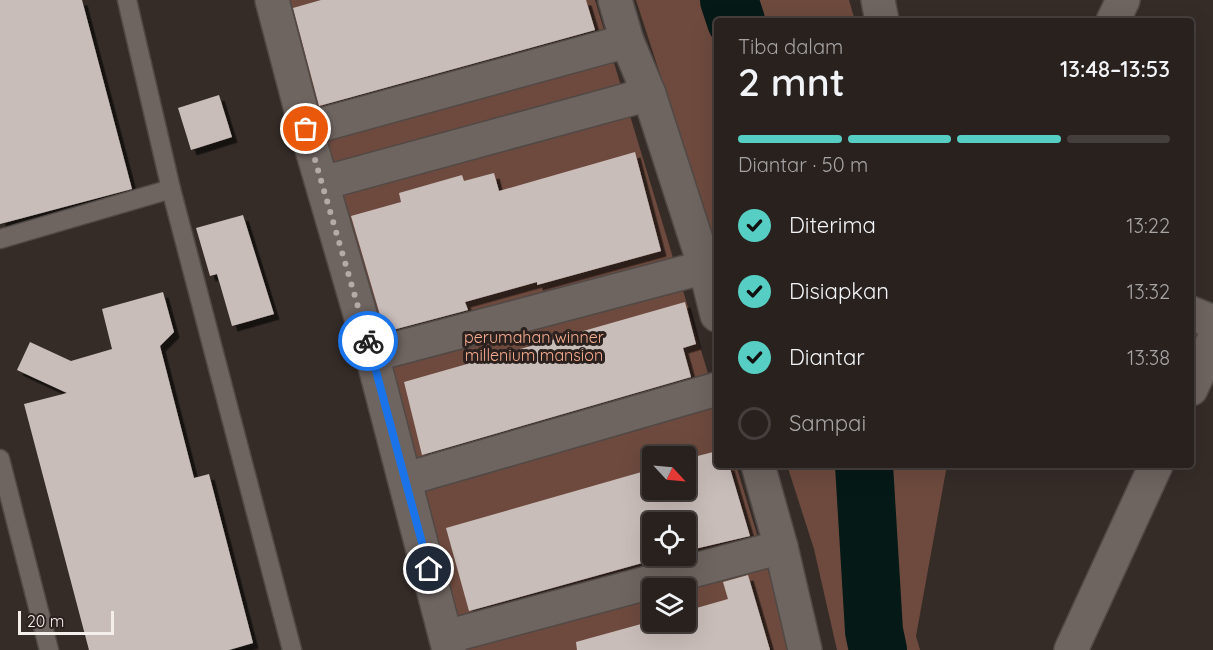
<!DOCTYPE html>
<html lang="id">
<head>
<meta charset="utf-8">
<style>
  :root { --surface:#28211e; --page:#302927; --text:#f1f3f6; --muted:#a5a3a4; --line:#443e3c; --accent:#56cec3 }
  body { margin:0; font-family:Quicksand,sans-serif; background:var(--page); color:var(--text); height:100vh; display:flex; flex-direction:column; font-size:22px; white-space:nowrap }
  * { box-sizing:border-box; margin:0 }
  p { font-size:20px; color:var(--muted) }
  .icon { flex:none; width:33px; height:33px; fill:none; stroke:currentColor; stroke-width:2; stroke-linecap:round; stroke-linejoin:round }
  .map { position:relative; flex:1; overflow:hidden }
  .details { position:absolute; left:714px; top:18px; width:480px; height:450px; display:flex; flex-direction:column; background:var(--surface); border-radius:6px; box-shadow:0 6px 24px #0002,0 0 0 2px var(--line) }
  .details>* { flex:none }
  .needle { width:39px; rotate:116deg }
  .controls { position:absolute; left:642px; top:446px; display:grid; gap:12px }
  .controls a { display:grid; place-items:center; width:54px; height:54px; border-radius:6px; background:var(--surface); box-shadow:0 6px 24px #0002,0 0 0 2px var(--line); font-size:30px }
  .scale { position:absolute; left:18px; bottom:15px; width:96px; box-sizing:border-box; padding-left:6px; border:3px solid #f5efec; border-top:0; font-size:16px; line-height:21px; white-space:nowrap; color:#f5efec; -webkit-text-stroke:4px #2b221f; paint-order:stroke }
  .pin { position:absolute; display:grid; place-items:center; width:51px; height:51px; color:#fff; margin:-26px; border:3px solid #fff; border-radius:50%; box-shadow:0 2px 6px #0007 }
  .courier { position:absolute; display:grid; place-items:center; width:60px; height:60px; margin:-30px; border:4px solid #1a73e8; border-radius:50%; background:#fff; color:#222; box-shadow:0 2px 8px #0007 }
  .summary em { font-style:normal; font-weight:600 }
  .summary div { display:flex; flex-direction:column-reverse }
  .summary { display:flex; align-items:center; justify-content:space-between; height:102px; padding:0 24px }
  h1 { font-size:39px; font-weight:600; line-height:45px }
  .bar { display:grid; grid-template-columns:repeat(4,1fr); gap:9px 6px; align-content:center; height:72px; padding:0 24px }
  .bar i { height:8px; border-radius:4px; background:var(--line) }
  .bar .on { background:var(--accent) }
  .bar p { grid-column:span 4 }
  ol { padding:0 24px; list-style:none }
  li { display:flex; align-items:center; gap:18px; height:66px }
  li p { margin-inline-start:auto }
  li .icon { padding:6px; border-radius:50%; background:var(--accent); color:#111; stroke-width:4 }
  li:last-child { color:var(--muted) }
  li i { width:33px; height:33px; border:3px solid var(--line); border-radius:50% }
  .map>svg:first-child { display:block }
  .green { fill:#6e4a3e; fill-rule:evenodd }
  .lines { fill:none; stroke-linecap:round; stroke-linejoin:round }
  .river { stroke:#051917; stroke-width:58 }
  .building { fill:#c9bdb9; filter:url(#shadow) }
  .lane-casing { stroke:#504946; stroke-width:21 }
  .street-casing { stroke:#504946; stroke-width:36 }
  .lane { stroke:#6e6460; stroke-width:18 }
  .street { stroke:#6e6460; stroke-width:33 }
  .done { stroke:#b2aba7; stroke-width:6; stroke-dasharray:0 10.8 }
  .route { stroke:#1a73e8; stroke-width:8 }
  .labels { text-anchor:middle; dominant-baseline:central; stroke-width:6; stroke-linejoin:round; paint-order:stroke }
  .park-label { font-size:16px; fill:#f8ac90; stroke:#2b221f }
</style>
</head>
<body>
<div class="map">
<svg width="1213" height="650" viewBox="0 0 1213 650">
  <defs>
    <filter id="shadow"><feDropShadow dx="5.5" dy="5.5" stdDeviation="0" flood-color="#0009"/></filter>
  </defs>
  <rect width="100%" height="100%" fill="#352c28"/>
  <g class="green">
    <path d="M274,0h321l122,403v62h19l56,185h-339zM652,456h34v33h-34zM652,522h34v33h-34zM652,588h34v33h-34z"/>
    <path d="M636,0h213l6,21h-138v229z"/>
    <path d="M787,465h160l-31,171 4,14h-83l-23,-101z"/>
  </g>
  <g class="lines">
    <g class="river">
      <path d="M729,0l7,21"/>
      <path d="M864,465l10,166 4,19"/>
    </g>
  </g>
  <g class="building">
    <path d="M0,0h82l50,189 -132,35z"/>
    <path d="M321,0h265l9,30 -276,76 -26,-98z"/>
    <path d="M219,95l13,42 -41,13 -13,-42z"/>
    <path d="M635,152l26,99 -124,34v-3l-72,20 3,8 -83,22 -34,-116 50,-14 -2,-9 63,-18 2,6 30,-8 5,18z"/>
    <path d="M243,215l31,99 -42,12 -15,-52 -7,2 -14,-48z"/>
    <path d="M163,292l11,40 -14,14 34,132 15,-4 44,169 -24,7h-140l-65,-246 43,-11 -50,-23 13,-28 41,19 41,-12 -10,-40z"/>
    <path d="M685,302l11,42 -13,4 8,29 -269,78 -18,-73z"/>
    <path d="M717,451v14h12l21,71 -64,15v-29h-34v33h19l-202,56 -23,-83 206,-59v20h34v-30z"/>
    <path d="M748,575l22,75h-193l-1,-8 76,-21h34v-10l42,-12 -5,-17z"/>
  </g>
  <g class="lines">
    <g class="lane-casing">
      <g id="lane">
        <path d="M127,0l44,189 121,461"/>
        <path d="M0,239l171,-50"/>
        <path d="M0,459l49,191"/>
      </g>
    </g>
    <g class="street-casing">
      <g id="street">
        <path d="M272,0l34,129 66,226 77,295"/>
        <path d="M615,0l12,41 22,53 56,173 12,48"/>
        <path d="M878,0l4,21"/>
        <path d="M1113,21l10,-21"/>
        <path d="M306,129l321,-88"/>
        <path d="M323,183l326,-89"/>
        <path d="M1191,313l22,9"/>
        <path d="M372,355l333,-88"/>
        <path d="M1191,389l22,-48"/>
        <path d="M758,465l23,82 24,103"/>
        <path d="M406,479l311,-90"/>
        <path d="M446,637l335,-90"/>
        <path d="M1071,650l85,-185"/>
      </g>
    </g>
    <use href="#lane" class="lane"/>
    <use href="#street" class="street"/>
  </g>
  <g class="lines">
    <path class="done" d="M306,129l62,212"/>
    <path class="route" d="M368,341l61,228"/>
  </g>
  <g class="labels">
    <g class="park-label">
      <text x="534" y="337">perumahan winner<tspan x="534" dy="18">millenium mansion</tspan></text>
    </g>
  </g>
</svg>
<div class="controls">
<a><svg class="needle" viewBox="-14 -14 28 28"><path d="M0-13l5 13h-10z" fill="#e53935"/><path d="M0 13l5-13h-10z" fill="#a5a3a4"/></svg></a>
<a><svg class="icon" aria-label="locate" viewBox="0 0 24 24"><circle cx="12" cy="12" r="6"/><path d="M12 2v4M12 18v4M2 12h4M18 12h4"/></svg></a>
<a><svg class="icon" aria-label="layers" viewBox="0 0 24 24"><path d="M12 4l9 5-9 5-9-5zM3 14l9 5 9-5"/></svg></a>
</div>
<div class="scale">20 m</div>
<div class="pin" style="left:306px;top:129px;background:#ea580c"><svg class="icon" aria-label="bag" viewBox="0 0 24 24"><path d="M5 8h14l-1 12H6zM9 8a3 3 0 0 1 6 0"/></svg></div>
<div class="pin" style="left:429px;top:569px;background:#1f2937"><svg class="icon" aria-label="home" viewBox="0 0 24 24"><path d="M3 11l9-7 9 7M6 9v11h12V9"/></svg></div>
<div class="courier" style="left:368px;top:341px"><svg class="icon" aria-label="bike" viewBox="0 0 24 24"><circle cx="6" cy="16" r="4"/><circle cx="18" cy="16" r="4"/><path d="M6 16l4-8h5l3 8M10 8l3 8H6M13 5h3"/></svg></div>
<section class="details">
<div class="summary"><div><h1>2 mnt</h1><p>Tiba dalam</p></div><em>13:48–13:53</em></div>
<div class="bar"><i class="on"></i><i class="on"></i><i class="on"></i><i></i><p>Diantar · 50 m</p></div>
<ol>
<li><svg class="icon" aria-label="check" viewBox="0 0 24 24"><path d="M5 12l5 5 9-10"/></svg>Diterima<p>13:22</p></li>
<li><svg class="icon" aria-label="check" viewBox="0 0 24 24"><path d="M5 12l5 5 9-10"/></svg>Disiapkan<p>13:32</p></li>
<li><svg class="icon" aria-label="check" viewBox="0 0 24 24"><path d="M5 12l5 5 9-10"/></svg>Diantar<p>13:38</p></li>
<li><i></i>Sampai</li>
</ol>
</section>
</div>
</body>
</html>
